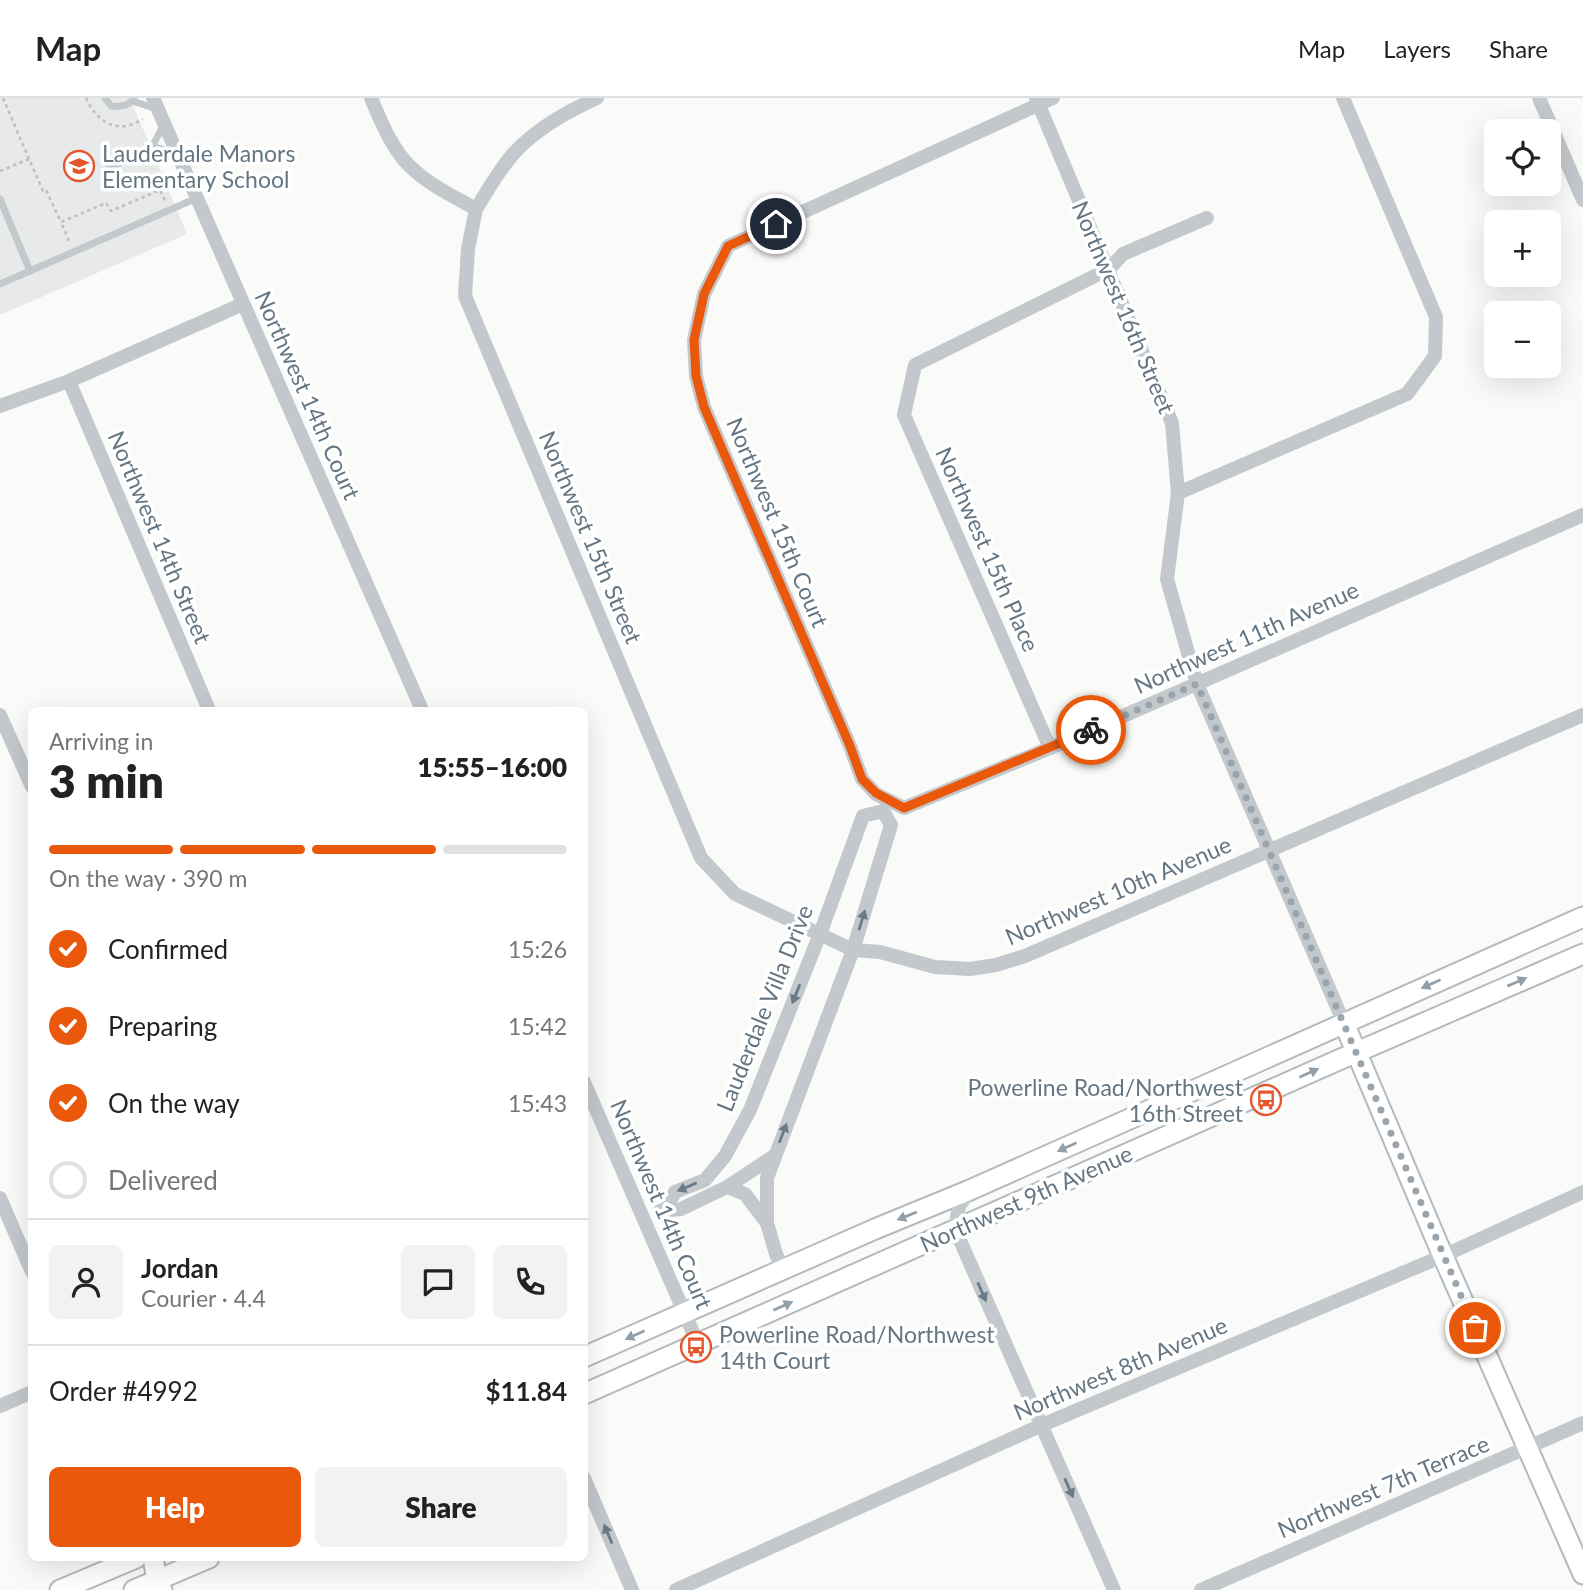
<!DOCTYPE html>
<html lang="en">
<head>
<meta charset="utf-8">
<style>
  :root { --surface:#fff; --page:#f2f2f2; --text:#222; --muted:#767676; --line:#e0e0e0; --accent:#ea580c }
  body { margin:0; font-family:Lato,sans-serif; background:var(--page); color:var(--text); height:100vh; display:flex; flex-direction:column; font-size:26px; white-space:nowrap }
  * { box-sizing:border-box; margin:0 }
  p { font-size:23px; color:var(--muted) }
  .icon { flex:none; width:38px; height:38px; fill:none; stroke:currentColor; stroke-width:2; stroke-linecap:round; stroke-linejoin:round }
  .map { position:relative; flex:1; overflow:hidden }
  .sheet { position:absolute; left:28px; top:609px; width:560px; height:854px; display:flex; flex-direction:column; background:var(--surface); border-radius:10px; box-shadow:0 7px 28px #0002 }
  .sheet>* { flex:none }
  .tools { position:absolute; left:1484px; top:21px; display:grid; gap:14px }
  .tools a { display:grid; place-items:center; width:77px; height:77px; border-radius:10px; background:var(--surface); box-shadow:0 7px 28px #0002; font-size:35px }
  .pin { position:absolute; display:grid; place-items:center; width:60px; height:60px; color:#fff; margin:-30px; border:4px solid #fff; border-radius:50%; box-shadow:0 2px 7px #0007 }
  .courier { position:absolute; display:grid; place-items:center; width:70px; height:70px; margin:-35px; border:5px solid #ea580c; border-radius:50%; background:#fff; color:#222; box-shadow:0 2px 9px #0007 }
  .head em { font-style:normal; font-weight:800 }
  .head div { display:flex; flex-direction:column-reverse }
  .head { display:flex; align-items:center; justify-content:space-between; height:119px; padding:0 21px }
  h1 { font-size:46px; font-weight:800; line-height:52px }
  .bar { display:grid; grid-template-columns:repeat(4,1fr); gap:10px 7px; align-content:center; height:84px; padding:0 21px }
  .bar i { height:9px; border-radius:5px; background:var(--line) }
  .bar .on { background:var(--accent) }
  .bar p { grid-column:span 4 }
  .line { display:flex; align-items:center; gap:18px; padding:0 21px; border-top:2px solid var(--line) }
  .line div { flex:1 }
  .round { display:grid; place-items:center; flex:none; width:74px; height:74px; border-radius:10px; background:var(--page) }
  ol { padding:0 21px; list-style:none }
  li { display:flex; align-items:center; gap:21px; height:77px }
  li p { margin-inline-start:auto }
  li .icon { padding:7px; border-radius:50%; background:var(--accent); color:#fff; stroke-width:4 }
  li:last-child { color:var(--muted) }
  li i { width:38px; height:38px; border:4px solid var(--line); border-radius:50% }
  .primary-button { display:flex; gap:14px; margin-top:auto; padding:14px 21px }
  .primary-button a { flex:1; height:80px; border-radius:10px; background:var(--accent); color:#fff; font-size:28px; font-weight:800; line-height:80px; text-align:center }
  .primary-button a+a { background:var(--page); color:var(--text) }
  header { display:flex; align-items:center; gap:42px; box-sizing:border-box; height:98px; padding:0 35px; background:var(--surface); border-bottom:2px solid var(--line) }
  header strong { font-size:33px }
  nav { display:flex; gap:38px; margin-inline-start:auto; font-size:24px }
  .map>svg:first-child { display:block }
  .built { fill:#e8e9e9 }
  .lines { fill:none; stroke-linecap:round; stroke-linejoin:round }
  .secondary-casing { stroke:#b3babf; stroke-width:23 }
  .path { stroke:#bbbfc2; stroke-width:2.5; stroke-dasharray:3.5 3.5; stroke-linecap:butt }
  .lane { stroke:#c3c8cc; stroke-width:7 }
  .street { stroke:#c3c8cc; stroke-width:14 }
  .secondary { stroke:#fff; stroke-width:19 }
  .oneway { fill:#6a7a87 }
  .oneway2 { fill:#939fa8 }
  .done { stroke:#99a4ac; stroke-width:7; stroke-dasharray:0 12.6 }
  .route { stroke:#ea580c; stroke-width:9 }
  .labels { text-anchor:middle; dominant-baseline:central; stroke-width:7; stroke-linejoin:round; paint-order:stroke }
  .poi-label { font-size:23px; fill:#657683; stroke:#fff; text-anchor:start }
  .street-label { font-size:23px; fill:#657683; stroke:#fff }
</style>
</head>
<body>
<header>
<strong>Map</strong>
<nav><a>Map</a><a>Layers</a><a>Share</a></nav>
</header>
<div class="map">
<svg width="1583" height="1492" viewBox="0 0 1583 1492">
  <rect width="100%" height="100%" fill="#fafaf8"/>
  <path class="built" d="M0,0h130l57,136 -187,81z"/>
  <g class="lines">
    <g class="secondary-casing">
      <g id="secondary">
        <path d="M1344,925l99,233 140,318"/>
        <path d="M584,1259l291,-128 95,-39 613,-273"/>
        <path d="M584,1296l750,-332 249,-108"/>
        <path d="M153,1460l4,22 5,10"/>
        <path d="M60,1492l76,-32"/>
        <path d="M134,1492l75,-32"/>
      </g>
    </g>
    <g class="path">
      <path d="M3,0l26,61"/>
      <path d="M86,0c7,16 21,31 40,28 6,-1 12,-4 17,-7"/>
      <path d="M0,73l29,-12 14,32 3,-1 15,32"/>
      <path d="M69,143l-8,-19 45,-19 5,8 49,-21 5,11"/>
    </g>
    <g class="lane">
      <path d="M105,0l6,8c8,1 19,0 23,-8"/>
      <path d="M132,3l25,8"/>
      <path d="M152,49l23,5"/>
      <path d="M109,70l43,-21 12,-23"/>
      <path d="M0,101l30,72"/>
      <path d="M0,186l197,-86"/>
    </g>
    <g class="street">
      <path d="M153,0l269,612"/>
      <path d="M371,0c9,21 18,44 33,62 19,22 47,35 72,49l-8,40 -3,47 236,562 34,36 118,56 27,2 55,15 35,2 26,-4 29,-9 558,-241"/>
      <path d="M1036,0l136,325 6,70 -11,86 30,105 147,339"/>
      <path d="M1053,0l-325,148 -24,48 -10,46 2,36 8,31 146,339 12,33 14,15 28,14 146,-60 533,-233"/>
      <path d="M1539,0l44,102"/>
      <path d="M476,111c12,-19 23,-39 38,-56 23,-25 53,-41 83,-55"/>
      <path d="M69,283l140,329"/>
      <path d="M0,308l69,-25 174,-77"/>
      <path d="M1178,395l229,-99 28,-38 1,-39 -93,-219"/>
      <path d="M0,617l32,72"/>
      <path d="M1050,650l-146,-333 11,-50 194,-96 14,-15 84,-36"/>
      <path d="M584,984l114,262"/>
      <path d="M727,1089l18,7 22,29"/>
      <path d="M970,1092l-11,16 -4,23 159,361"/>
      <path d="M0,1100l32,74"/>
      <path d="M665,1112l10,-18 30,-12 20,-24 25,-46 70,-176 43,-118 20,-5 8,14 -38,125 -86,228v45l9,31 7,16"/>
      <path d="M660,1113l21,-2 46,-22 47,-31"/>
      <path d="M0,1308l32,-14"/>
      <path d="M584,1380l48,112"/>
      <path d="M676,1492l366,-165 401,-169 140,-64"/>
      <path d="M1201,1492l382,-167"/>
    </g>
    <use href="#secondary" class="secondary"/>
  </g>
  <defs><path id="oneway-solid" d="M-6-.8H1V-3.2L6.5 0L1 3.2V.8H-6Z" transform="scale(1.75)"/></defs>
  <g class="oneway">
    <use href="#oneway-solid" transform="translate(862 822) rotate(-73)"/>
    <use href="#oneway-solid" transform="translate(796 896) rotate(112)"/>
    <use href="#oneway-solid" transform="translate(783 1035) rotate(-69)"/>
    <use href="#oneway-solid" transform="translate(687 1089) rotate(157)"/>
    <use href="#oneway-solid" transform="translate(982 1194) rotate(66)"/>
    <use href="#oneway-solid" transform="translate(1069 1390) rotate(66)"/>
    <use href="#oneway-solid" transform="translate(608 1436) rotate(-113)"/>
  </g>
  <g class="oneway2">
    <use href="#oneway-solid" transform="translate(1517 884) rotate(-23)"/>
    <use href="#oneway-solid" transform="translate(1431 886) rotate(156)"/>
    <use href="#oneway-solid" transform="translate(1309 975) rotate(-24)"/>
    <use href="#oneway-solid" transform="translate(1067 1049) rotate(156)"/>
    <use href="#oneway-solid" transform="translate(907 1118) rotate(158)"/>
    <use href="#oneway-solid" transform="translate(783 1208) rotate(-24)"/>
    <use href="#oneway-solid" transform="translate(635 1237) rotate(156)"/>
  </g>
  <g class="lines">
    <path class="done" d="M1091,632l106,-46 278,644"/>
    <path class="route" d="M776,126l-48,22 -24,48 -10,46 2,36 8,31 146,339 12,33 14,14 28,15 187,-78"/>
  </g>
  <defs>
    <g id="school-ring" transform="scale(1.575)"><circle r="9.5" fill="#fff" stroke="#e4572e" stroke-width="1.5"/><path d="M0-5L7-2L0 1L-7-2ZM-4 1L0 2.5L4 1V4Q0 6-4 4Z" fill="#e4572e"/></g>
    <g id="bus-ring" transform="scale(1.575)"><circle r="9.5" fill="#fff" stroke="#e4572e" stroke-width="1.5"/><path d="M-5-6H5V4H4V6H2V4H-2V6H-4V4H-5ZM-3.5-4V0h7V-4ZM-3.5 1.2v1.5H-2V1.2ZM2 1.2v1.5H3.5V1.2Z" fill="#e4572e"/></g>
  </defs>
  <g fill-rule="evenodd">
    <use href="#school-ring" x="79" y="68"/>
    <use href="#bus-ring" x="1266" y="1002"/>
    <use href="#bus-ring" x="696" y="1249"/>
  </g>
  <g class="labels">
    <g class="poi-label">
      <text x="102" y="55">Lauderdale Manors<tspan x="102" dy="26">Elementary School</tspan></text>
      <text x="1243" y="989" text-anchor="end">Powerline Road/Northwest<tspan x="1243" dy="26">16th Street</tspan></text>
      <text x="719" y="1236">Powerline Road/Northwest<tspan x="719" dy="26">14th Court</tspan></text>
    </g>
    <g class="street-label">
      <text transform="translate(1124 209) rotate(67)">Northwest 16th Street</text>
      <text transform="translate(308 297) rotate(66)">Northwest 14th Court</text>
      <text transform="translate(778 424) rotate(67)">Northwest 15th Court</text>
      <text transform="translate(160 439) rotate(67)">Northwest 14th Street</text>
      <text transform="translate(591 439) rotate(67)">Northwest 15th Street</text>
      <text transform="translate(988 451) rotate(66)">Northwest 15th Place</text>
      <text transform="translate(1246 539) rotate(-24)">Northwest 11th Avenue</text>
      <text transform="translate(1118 792) rotate(-23)">Northwest 10th Avenue</text>
      <text transform="translate(764 910) rotate(-68)">Lauderdale Villa Drive</text>
      <text transform="translate(1026 1100) rotate(-24)">Northwest 9th Avenue</text>
      <text transform="translate(662 1106) rotate(67)">Northwest 14th Court</text>
      <text transform="translate(1120 1270) rotate(-23)">Northwest 8th Avenue</text>
      <text transform="translate(1383 1388) rotate(-23)">Northwest 7th Terrace</text>
    </g>
  </g>
</svg>
<div class="tools">
<a><svg class="icon" aria-label="locate" viewBox="0 0 24 24"><circle cx="12" cy="12" r="6"/><path d="M12 2v4M12 18v4M2 12h4M18 12h4"/></svg></a>
<a>+</a>
<a>−</a>
</div>
<div class="pin" style="left:1475px;top:1230px;background:#ea580c"><svg class="icon" aria-label="bag" viewBox="0 0 24 24"><path d="M5 8h14l-1 12H6zM9 8a3 3 0 0 1 6 0"/></svg></div>
<div class="pin" style="left:776px;top:126px;background:#1f2937"><svg class="icon" aria-label="home" viewBox="0 0 24 24"><path d="M3 11l9-7 9 7M6 9v11h12V9"/></svg></div>
<div class="courier" style="left:1091px;top:632px"><svg class="icon" aria-label="bike" viewBox="0 0 24 24"><circle cx="6" cy="16" r="4"/><circle cx="18" cy="16" r="4"/><path d="M6 16l4-8h5l3 8M10 8l3 8H6M13 5h3"/></svg></div>
<section class="sheet">
<div class="head"><div><h1>3 min</h1><p>Arriving in</p></div><em>15:55–16:00</em></div>
<div class="bar"><i class="on"></i><i class="on"></i><i class="on"></i><i></i><p>On the way · 390 m</p></div>
<ol>
<li><svg class="icon" aria-label="check" viewBox="0 0 24 24"><path d="M5 12l5 5 9-10"/></svg>Confirmed<p>15:26</p></li>
<li><svg class="icon" aria-label="check" viewBox="0 0 24 24"><path d="M5 12l5 5 9-10"/></svg>Preparing<p>15:42</p></li>
<li><svg class="icon" aria-label="check" viewBox="0 0 24 24"><path d="M5 12l5 5 9-10"/></svg>On the way<p>15:43</p></li>
<li><i></i>Delivered</li>
</ol>
<div class="line" style="height:126px"><a class="round"><svg class="icon" aria-label="person" viewBox="0 0 24 24"><circle cx="12" cy="8" r="4"/><path d="M4 21q1-7 8-7t8 7"/></svg></a><div><b>Jordan</b><p>Courier · 4.4</p></div><a class="round"><svg class="icon" aria-label="chat" viewBox="0 0 24 24"><path d="M4 5h16v11H9l-5 4z"/></svg></a><a class="round"><svg class="icon" aria-label="phone" viewBox="0 0 24 24"><path d="M5 4h4l2 5-3 2q2 4 5 5l2-3 5 2v4C11 20 4 13 5 4z"/></svg></a></div>
<div class="line" style="height:91px"><div>Order #4992</div><b>$11.84</b></div>
<div class="primary-button"><a>Help</a><a>Share</a></div>
</section>
</div>
</body>
</html>
